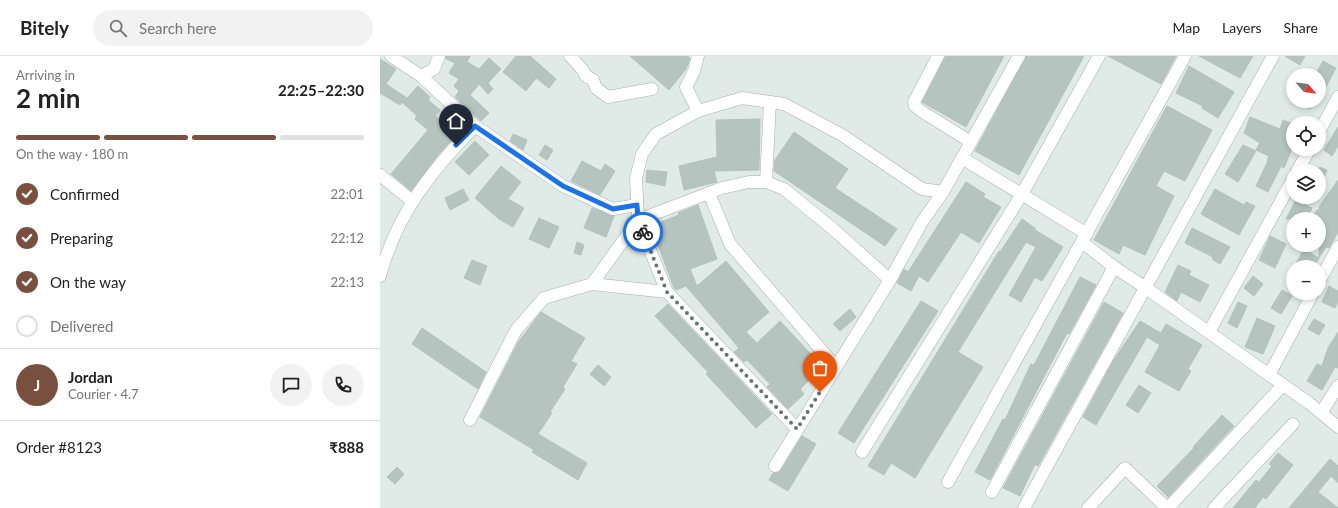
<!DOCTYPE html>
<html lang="en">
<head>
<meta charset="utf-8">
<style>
  :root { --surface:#fff; --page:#f2f2f2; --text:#222; --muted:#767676; --line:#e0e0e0; --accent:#79503f }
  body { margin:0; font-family:Lato,sans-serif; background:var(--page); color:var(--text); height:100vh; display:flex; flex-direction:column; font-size:15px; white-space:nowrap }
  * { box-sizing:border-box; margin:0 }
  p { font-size:13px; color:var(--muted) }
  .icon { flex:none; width:22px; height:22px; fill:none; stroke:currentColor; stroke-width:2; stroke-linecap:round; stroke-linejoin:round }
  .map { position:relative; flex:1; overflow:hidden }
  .panel { display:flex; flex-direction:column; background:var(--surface); width:380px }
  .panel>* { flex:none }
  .needle { width:26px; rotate:118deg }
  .buttons { position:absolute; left:906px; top:12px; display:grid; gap:8px }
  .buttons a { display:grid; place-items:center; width:40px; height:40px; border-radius:50%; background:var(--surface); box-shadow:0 2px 6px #0003; font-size:20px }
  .pin { position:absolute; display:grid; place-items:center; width:34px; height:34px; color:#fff; margin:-41px -17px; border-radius:50% 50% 50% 0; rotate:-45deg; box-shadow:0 0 4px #0007 }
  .pin .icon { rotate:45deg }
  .courier { position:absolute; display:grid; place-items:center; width:40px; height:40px; margin:-20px; border:3px solid #1a73e8; border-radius:50%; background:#fff; color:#222; box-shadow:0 1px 5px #0007 }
  .overview em { font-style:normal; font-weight:700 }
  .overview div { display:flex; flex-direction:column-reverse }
  .overview { display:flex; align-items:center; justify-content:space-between; height:68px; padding:0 16px }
  h1 { font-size:26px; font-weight:700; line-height:30px }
  .bar { display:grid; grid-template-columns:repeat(4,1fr); gap:6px 4px; align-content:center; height:48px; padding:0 16px }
  .bar i { height:5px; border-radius:3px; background:var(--line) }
  .bar .current { background:var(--accent) }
  .bar p { grid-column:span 4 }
  .line { display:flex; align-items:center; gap:10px; padding:0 16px; border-top:1px solid var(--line) }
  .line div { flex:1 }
  .round { display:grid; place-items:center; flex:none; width:42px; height:42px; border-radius:21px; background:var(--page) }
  ol { padding:0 16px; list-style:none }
  li { display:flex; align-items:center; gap:12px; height:44px }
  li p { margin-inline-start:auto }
  li .icon { padding:4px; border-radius:50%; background:var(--accent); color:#fff; stroke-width:4 }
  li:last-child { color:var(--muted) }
  li i { width:22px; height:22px; border:2px solid var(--line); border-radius:50% }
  header { display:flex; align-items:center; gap:24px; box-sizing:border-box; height:56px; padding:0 20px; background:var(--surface); border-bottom:1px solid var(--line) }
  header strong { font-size:19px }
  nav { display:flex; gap:22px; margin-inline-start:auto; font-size:14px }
  .search { width:280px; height:36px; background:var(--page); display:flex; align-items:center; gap:10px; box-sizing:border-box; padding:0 14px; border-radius:22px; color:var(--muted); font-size:15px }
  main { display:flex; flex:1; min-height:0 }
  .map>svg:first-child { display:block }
  .building { fill:#b6c4bf; stroke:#b3c2bd }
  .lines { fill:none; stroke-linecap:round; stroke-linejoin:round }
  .minor-casing { stroke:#a4b1ad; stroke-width:13 }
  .minor { stroke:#fff; stroke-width:12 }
  .done { stroke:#657672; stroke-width:4; stroke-dasharray:0 7.2 }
  .route { stroke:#1a73e8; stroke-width:5 }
</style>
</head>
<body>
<header>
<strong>Bitely</strong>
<div class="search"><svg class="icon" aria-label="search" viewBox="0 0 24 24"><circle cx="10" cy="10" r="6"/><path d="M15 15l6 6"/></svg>Search here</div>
<nav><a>Map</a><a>Layers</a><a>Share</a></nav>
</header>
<main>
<section class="panel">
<div class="overview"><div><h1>2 min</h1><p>Arriving in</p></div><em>22:25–22:30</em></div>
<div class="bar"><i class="current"></i><i class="current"></i><i class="current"></i><i></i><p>On the way · 180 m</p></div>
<ol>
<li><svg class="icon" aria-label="check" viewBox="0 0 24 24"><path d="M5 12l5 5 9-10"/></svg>Confirmed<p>22:01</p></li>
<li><svg class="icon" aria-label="check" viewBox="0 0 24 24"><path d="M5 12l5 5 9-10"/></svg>Preparing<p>22:12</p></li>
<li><svg class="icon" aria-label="check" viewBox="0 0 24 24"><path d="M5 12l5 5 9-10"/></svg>On the way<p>22:13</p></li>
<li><i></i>Delivered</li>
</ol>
<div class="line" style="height:72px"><b class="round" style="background:var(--accent);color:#fff">J</b><div><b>Jordan</b><p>Courier · 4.7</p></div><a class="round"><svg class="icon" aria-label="chat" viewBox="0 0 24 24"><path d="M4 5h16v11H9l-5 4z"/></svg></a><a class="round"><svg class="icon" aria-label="phone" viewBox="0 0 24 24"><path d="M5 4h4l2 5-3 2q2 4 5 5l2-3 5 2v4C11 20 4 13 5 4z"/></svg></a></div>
<div class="line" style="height:52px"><div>Order #8123</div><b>₹888</b></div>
</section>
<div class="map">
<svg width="958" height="452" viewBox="0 0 958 452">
  <rect width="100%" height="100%" fill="#e0eae6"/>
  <g class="building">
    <path d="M66,0h24l-3,6 12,7 10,-11 12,11 -13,14 5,6 -5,5 -9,-10 -9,11 19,18 -8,8 -26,-24 4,-6 -5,-5 5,-7 -10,-6 6,-10 -9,-4z"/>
    <path d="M136,0h14l26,23 -7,9 -13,-10 -10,13 -23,-19z"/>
    <path d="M250,0h57l3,2 -4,11 -17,21z"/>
    <path d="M566,0h58l-38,71 -44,-25z"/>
    <path d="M646,0h58l-65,119 -44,-24z"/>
    <path d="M728,0h68l-15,28z"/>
    <path d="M819,0h54l-13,22z"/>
    <path d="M905,0h20l-5,9z"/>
    <path d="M0,3l16,10 -10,15 21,14 11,-12 12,11 -2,3 12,10 -5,6 22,18 -19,21 -27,36 -20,-17 37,-44 -13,-11 2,-3 -15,-14 -2,3 -20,-12z"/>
    <path d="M943,5l13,7 -10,19 -7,-3v-9h-4z"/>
    <path d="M809,10l45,26 -16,26 -16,-10 1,-2 -27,-13z"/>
    <path d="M913,45h21l-4,8z"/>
    <path d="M787,50l45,24 -27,51 -21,-10 -8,15 18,10 -29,59 -22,-10 -4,9 -25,-14z"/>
    <path d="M870,61l30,12 3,-9 10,4v22l-9,22 -3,-2 -13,26 -12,-6 12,-25h-1l2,-5 -13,-6 4,-7 -16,-10z"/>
    <path d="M380,63l-1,51 -45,1 3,11 -33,8 -5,-24 38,-9 -1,-37z"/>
    <path d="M958,71v19l-6,10 -8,-6z"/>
    <path d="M414,76l54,37 -13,19 62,41 -12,17 -111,-75 1,-11z"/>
    <path d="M133,78l14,6 -4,10 -13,-9z"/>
    <path d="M95,85l14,14 -20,20 -14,-13z"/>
    <path d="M165,89l8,5 -6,10 -8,-5z"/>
    <path d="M863,89l13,6 -18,31 -13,-8z"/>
    <path d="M202,105l19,10 4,-7 10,7 -15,24 -29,-14z"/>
    <path d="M121,110l20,16 -13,17 16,9 -11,19 -14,-8 -24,-21z"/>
    <path d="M939,111l8,3 -8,19z"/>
    <path d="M267,114l20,2 -2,14 -19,-4z"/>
    <path d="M958,124v52l-9,16 -3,-1 -7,11v-39h-8l6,-9 2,1v-4z"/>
    <path d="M586,126l19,12 -2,3 18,10 -22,36 -18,-11 -33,50 -9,-6 -8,15 -14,-8 7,-14 4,3z"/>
    <path d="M83,133l6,11 -19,10 -5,-12z"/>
    <path d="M835,133l29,16 2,-3 9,4 -16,29 -38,-21z"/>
    <path d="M916,144l16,8 -5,11h-21z"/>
    <path d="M318,149l19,54 -27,10 7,17 29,-25 43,51 -23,20 11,11 23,-22 43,46 -23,22 4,5 -16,15 -21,-22 3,-3 -23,-24 -3,2 -10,-10 5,-4 -53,-62 -10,4 -2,-2 -23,-62 28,-11 -1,-2z"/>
    <path d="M212,152l22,8 -8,21 -22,-9z"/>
    <path d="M159,162l20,9 -10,21 -20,-9z"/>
    <path d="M642,163l14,10 -1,1 28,17 -21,34 -7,-4 -14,25 -12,-7 27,-48 -10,-5 -68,110 25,15 -68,111 -24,-15 -7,12 -16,-9 131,-215 1,1z"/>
    <path d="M812,172l38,19 -10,17 -8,-5 1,-2 -28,-14z"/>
    <path d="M890,180l16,8 -11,24 -16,-8z"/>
    <path d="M197,186l7,3 -3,10 -7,-2z"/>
    <path d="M924,193l15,9 -5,9h-20z"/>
    <path d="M92,204l15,6 -7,19 -16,-7z"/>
    <path d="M798,209l13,6 -2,4 20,10 -9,17 -19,-10 -4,9 -12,-9z"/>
    <path d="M873,220l10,8 -9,12 -10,-8z"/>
    <path d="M700,221l16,8 -27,49 -2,-1 -77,147 -15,-8 28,-53 2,1 26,-56 3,1z"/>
    <path d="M949,230l9,5v11l-3,6 -13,-6z"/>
    <path d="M902,234l10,6 -11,18 -10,-6z"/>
    <path d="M541,245l17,10 -84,132 -16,-10z"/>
    <path d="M724,246l19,11 -85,153 -3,-2 -15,32 -17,-8z"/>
    <path d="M858,246l9,4 -10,22 -9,-5z"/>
    <path d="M288,248l104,110 -16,14 -50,-54 2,-2 -53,-56z"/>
    <path d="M470,253l6,8 -16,14 -7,-7z"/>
    <path d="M161,256l44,26 -14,23 6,3 -14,23 2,2 -15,23 2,1 -14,21 49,29 -9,17 -46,-28 2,-2 -54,-33 39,-76z"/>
    <path d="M877,262l18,8 -12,28 -18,-7z"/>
    <path d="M934,263l11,6 -6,10 -11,-6z"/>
    <path d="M760,265l21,12 5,-9 36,21 -14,24 3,2 -12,20 -34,-19 15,-27 -13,-8 -51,88 -13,-8 30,-56z"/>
    <path d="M42,272l64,44 -8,17 -66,-45z"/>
    <path d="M958,276v36l-3,-1 -13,23 -15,-9 10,-17 5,2 6,-18z"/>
    <path d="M218,309l13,12 -7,9 -14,-12z"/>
    <path d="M759,329l12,8 -13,20 -12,-8z"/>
    <path d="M842,359l12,11 -66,71 -11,-11 37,-38 -1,-1z"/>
    <path d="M422,380l14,8 -28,47 -19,-11 4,-7h5l3,-3z"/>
    <path d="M898,397l15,12 -27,34 -3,-2 -8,11h-22l23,-28 3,2 13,-16 -3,-2z"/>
    <path d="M950,403l8,7v17l-7,-7 -13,16 20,16h-49z"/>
    <path d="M17,411l7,7 -9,10 -8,-7z"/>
  </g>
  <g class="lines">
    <g class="minor-casing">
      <g id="minor">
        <path d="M11,0l30,20 54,50 88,60 50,23 24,-4"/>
        <path d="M190,0l12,13 4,7 7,4 3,8 12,9 44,-8"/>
        <path d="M558,0l-24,46 1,4 6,5 50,31"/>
        <path d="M41,20l13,-7 5,-13"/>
        <path d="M318,55l-12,-24 8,-16 4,-15"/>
        <path d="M939,76l19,-35"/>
        <path d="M582,102l125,76"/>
        <path d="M917,115l13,-22"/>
        <path d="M0,119l32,26"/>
        <path d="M386,126l4,-80"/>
        <path d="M329,137l21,51 106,123"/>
        <path d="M702,186l32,25 32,21 163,115 29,24"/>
        <path d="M0,220c17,-62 50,-104 95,-150"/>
        <path d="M939,226l19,-35"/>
        <path d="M212,228l75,8"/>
        <path d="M829,276l84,-153"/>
        <path d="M889,319l44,-82"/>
        <path d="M941,357l17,-27"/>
        <path d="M90,364l46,-90 28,-32 48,-14 46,-64 84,-32 27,-6h17l18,7 49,40 57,51"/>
        <path d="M417,373l-130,-137 -29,-72 -2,-42 6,-24 14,-20 42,-23 44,-13 42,6 58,31 80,54 21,3"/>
        <path d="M482,396l160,-258 77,-138"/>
        <path d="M395,410l115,-186 32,-58 21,-30 76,-136"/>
        <path d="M568,426l237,-426"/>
        <path d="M612,436l122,-225"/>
        <path d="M644,452l249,-452"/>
        <path d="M708,452l37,-40 42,40"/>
        <path d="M788,452l115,-123"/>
        <path d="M834,452l79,-84"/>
      </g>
    </g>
    <use href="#minor" class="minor"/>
  </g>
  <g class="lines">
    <path class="done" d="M263,176l24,60 130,137 23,-37"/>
    <path class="route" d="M76,89l19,-19 88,60 50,23 24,-4 1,15 5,12"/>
  </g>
</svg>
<div class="buttons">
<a><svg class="needle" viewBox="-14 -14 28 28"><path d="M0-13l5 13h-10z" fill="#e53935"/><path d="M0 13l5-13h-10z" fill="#767676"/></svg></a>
<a><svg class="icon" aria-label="locate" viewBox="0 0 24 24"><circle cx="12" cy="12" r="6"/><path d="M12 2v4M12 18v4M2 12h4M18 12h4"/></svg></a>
<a><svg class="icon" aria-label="layers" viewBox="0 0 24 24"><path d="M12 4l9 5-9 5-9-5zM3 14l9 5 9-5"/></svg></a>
<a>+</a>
<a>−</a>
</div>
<div class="pin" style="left:440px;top:336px;background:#ea580c"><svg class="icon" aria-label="bag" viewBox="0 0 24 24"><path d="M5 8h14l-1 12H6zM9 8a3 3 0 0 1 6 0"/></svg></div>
<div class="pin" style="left:76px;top:89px;background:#1f2937"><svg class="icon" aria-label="home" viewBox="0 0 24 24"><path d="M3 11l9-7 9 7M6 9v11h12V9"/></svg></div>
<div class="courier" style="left:263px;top:176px"><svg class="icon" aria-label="bike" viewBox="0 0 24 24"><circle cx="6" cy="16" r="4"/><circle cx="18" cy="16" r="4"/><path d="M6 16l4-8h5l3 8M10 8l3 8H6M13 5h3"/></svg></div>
</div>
</main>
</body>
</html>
